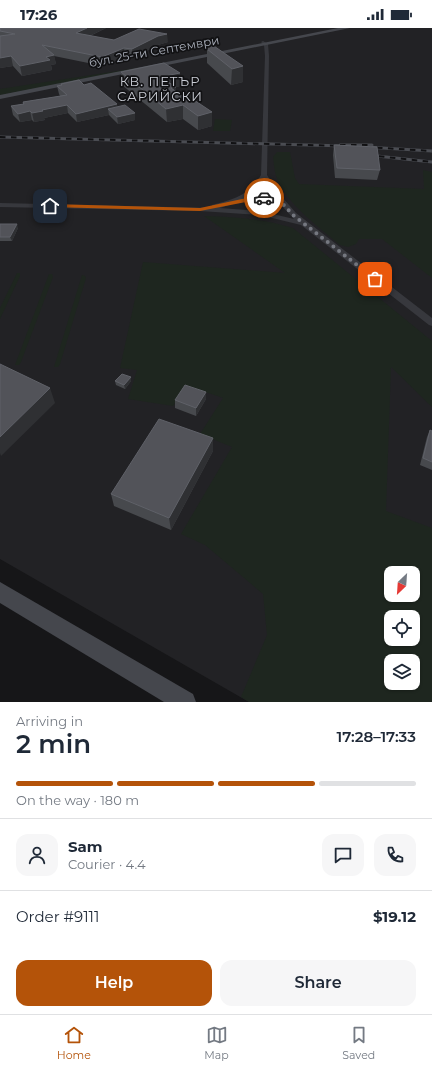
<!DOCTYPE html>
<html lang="en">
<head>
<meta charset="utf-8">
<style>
  :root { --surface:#fff; --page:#f6f6f7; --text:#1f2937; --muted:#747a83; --line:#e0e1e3; --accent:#b45309 }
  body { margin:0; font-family:Montserrat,sans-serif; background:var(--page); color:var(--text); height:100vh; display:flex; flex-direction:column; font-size:15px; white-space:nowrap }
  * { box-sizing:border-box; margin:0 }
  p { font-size:13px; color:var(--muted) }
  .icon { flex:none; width:22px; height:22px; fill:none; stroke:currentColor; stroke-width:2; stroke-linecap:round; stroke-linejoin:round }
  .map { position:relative; height:674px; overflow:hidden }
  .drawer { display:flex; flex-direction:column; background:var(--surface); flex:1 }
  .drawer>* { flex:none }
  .needle { width:26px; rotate:205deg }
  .buttons { position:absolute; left:384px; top:538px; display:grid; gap:8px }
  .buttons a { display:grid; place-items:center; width:36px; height:36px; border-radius:8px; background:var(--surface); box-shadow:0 1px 3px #0004; font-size:20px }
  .pin { position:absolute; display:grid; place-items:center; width:34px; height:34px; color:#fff; margin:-17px; border-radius:8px; box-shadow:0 2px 6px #0006 }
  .courier { position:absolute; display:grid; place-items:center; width:40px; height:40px; margin:-20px; border:3px solid #b45309; border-radius:50%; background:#fff; color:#222; box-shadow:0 1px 5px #0007 }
  .overview em { font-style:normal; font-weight:600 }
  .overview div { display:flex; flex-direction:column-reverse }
  .overview { display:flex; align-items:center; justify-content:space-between; height:68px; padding:0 16px }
  h1 { font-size:26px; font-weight:600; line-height:30px }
  .bar { display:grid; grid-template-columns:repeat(4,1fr); gap:6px 4px; align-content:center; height:48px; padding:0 16px }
  .bar i { height:5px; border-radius:3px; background:var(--line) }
  .bar .current { background:var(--accent) }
  .bar p { grid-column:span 4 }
  .line { display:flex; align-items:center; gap:10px; padding:0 16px; border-top:1px solid var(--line) }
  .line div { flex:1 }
  .round { display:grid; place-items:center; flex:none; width:42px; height:42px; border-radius:12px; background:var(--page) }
  .button { display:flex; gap:8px; margin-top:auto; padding:8px 16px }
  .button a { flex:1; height:46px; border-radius:12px; background:var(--accent); color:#fff; font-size:16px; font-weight:600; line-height:46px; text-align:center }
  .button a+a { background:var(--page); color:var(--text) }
  .status { display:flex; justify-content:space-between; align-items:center; height:28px; padding:0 20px; background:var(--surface); direction:ltr }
  .status svg { height:11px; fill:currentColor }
  .menu { display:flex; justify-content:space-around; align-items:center; height:56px; border-top:1px solid var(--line); background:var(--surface); font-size:11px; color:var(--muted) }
  .menu a { display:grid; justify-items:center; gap:2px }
  .menu .current { color:var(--accent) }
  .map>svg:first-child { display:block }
  .built { fill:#222225; fill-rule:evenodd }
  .green { fill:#1e261f; fill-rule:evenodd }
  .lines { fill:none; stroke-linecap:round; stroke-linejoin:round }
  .minor { fill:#37383d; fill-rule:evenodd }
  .secondary { fill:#45474d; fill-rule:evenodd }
  .rail-casing { stroke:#4a4c52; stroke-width:3 }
  .rail { stroke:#111113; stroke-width:2; stroke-dasharray:5.5; stroke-linecap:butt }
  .wall { fill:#47494d }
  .shaded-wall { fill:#2f3033 }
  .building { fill:#525359; stroke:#5f6168 }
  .route { fill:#b45309 }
  .done { stroke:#757880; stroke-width:4; stroke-dasharray:0 7.2 }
  .labels { text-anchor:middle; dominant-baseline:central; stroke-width:3.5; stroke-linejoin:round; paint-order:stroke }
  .far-street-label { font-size:12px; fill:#a8adb8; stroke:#111113 }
  .far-neighbourhood-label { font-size:13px; letter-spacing:1px; fill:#c9ccd4; stroke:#111113 }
</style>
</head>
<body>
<div class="status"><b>17:26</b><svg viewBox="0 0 49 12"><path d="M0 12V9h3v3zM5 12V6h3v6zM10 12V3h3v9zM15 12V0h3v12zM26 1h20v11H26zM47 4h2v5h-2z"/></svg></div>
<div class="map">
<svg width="432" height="674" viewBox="0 0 432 674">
  <rect width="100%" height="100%" fill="#161618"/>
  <path class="built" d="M0,0h432v674h-183l-249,-143zM391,545h22v22h-22zM391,589h22v22h-22zM391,633h22v22h-22z"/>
  <g class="green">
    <path d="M163,36l-163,31v-6z"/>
    <path d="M215,91l17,1 -2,11h-17z"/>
    <path d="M277,124h13l5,26 4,6 125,5 -1,-19 9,2v106l-50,-39h-23l-3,5 -8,3 -8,-2c-20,-17 -56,-43 -64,-69 -2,-6 -2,-13 -3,-19z"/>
    <path d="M204,188c33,1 58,3 89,12l139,113v66l-41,-40 -5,144 46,17v174h-183l-8,-5 26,-62 -4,-41 -58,-49 -24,-11 51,-87 -32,-13 23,-36 -35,-12 -15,20 -45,-7 9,-29 -17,-2 23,-106 142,11zM391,545h22v22h-22zM391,589h22v22h-22zM391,633h22v22h-22z"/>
    <path d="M17,245h3v3l-20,43v-11z"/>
    <path d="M49,246h3l1,3 -32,85 -2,3h-4z"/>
    <path d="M82,247l3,1 1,2 -26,86 -2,3h-4z"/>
  </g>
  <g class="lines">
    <path class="minor" d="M263,13l5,3 1,12 -2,119 9,15 20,23 136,105v8l-3,-1 -128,-100 -41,-10 -60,-4 -200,-4v-4l212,5v-3c21,-5 38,-10 49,-30l4,-119 -1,-11 -3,-3zM264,153l12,18 -13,-3 -14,1 9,-7zM263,172l17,4 14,15 -34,-8 -40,-3 21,-7z"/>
    <g class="secondary">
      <path d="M338,0h12l-350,71v-4z"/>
      <path d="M0,554l193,112 3,8h-32l-164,-99z"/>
    </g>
    <g class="rail-casing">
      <g id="rail">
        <path d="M0,109l346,9"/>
        <path d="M340,117h32"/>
        <path d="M366,119l66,4"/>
        <path d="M368,127l64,7"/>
      </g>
    </g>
    <use href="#rail" class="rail"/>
  </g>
  <g class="wall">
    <path d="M0,0h106l-16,8 24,4 54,2 -10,3 -25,13 -8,-1 -22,9 -49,-10 2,8 -5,1 1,5 -30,6 -9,-10 -13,2z"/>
    <path d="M207,21l36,17v16l-12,3 -24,-22z"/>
    <path d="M121,44l59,1v13l-4,1v5l13,9 23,11v14l-14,4 -15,-11 -16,3 -45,-37z"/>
    <path d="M61,56l23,1 33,19v3l18,13 -17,4 -9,-9 -32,7 -9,-9 -24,5 1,2 -11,2 -2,-2 -12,2 -7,-7 -2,-9 12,-2v-2l37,-6 -1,-2 -2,-8 4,-1z"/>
    <path d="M334,117l46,25 -3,10 -42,-2 -2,-23z"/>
    <path d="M0,196l18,4 -6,13h-12z"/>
    <path d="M131,349v4l-6,8 -9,-4 -1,-4z"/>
    <path d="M206,364v7l-10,17 -21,-8v-8z"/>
    <path d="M430,402l2,1v39l-12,-5 7,-28z"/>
    <path d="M213,410v13l-42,79 -57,-24 -3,-12z"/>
  </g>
  <g class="shaded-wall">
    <path d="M87,0h19l-29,14 -1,-9z"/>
    <path d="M167,6l1,8 -10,3 -25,13 -1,-9 26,-13z"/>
    <path d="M124,20l1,9 -22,9 -1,-9z"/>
    <path d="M54,27l2,9 -5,1 1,5 -30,6 -2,-10 26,-9z"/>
    <path d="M11,28l2,10 -13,2v-10z"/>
    <path d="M243,38v16l-12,3 1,-16z"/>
    <path d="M180,45v13l-4,1v13l-16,-23z"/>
    <path d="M117,76l1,9 -10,-4 1,6 -32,7 -1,-8z"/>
    <path d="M67,77l1,8 -24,5 1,2 -11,2 -2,-9 10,-3z"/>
    <path d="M183,77v14l-16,3 -1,-13z"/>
    <path d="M30,83l2,9 -12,2 -2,-8z"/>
    <path d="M212,84v14l-14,4v-14z"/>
    <path d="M135,85v7l-17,4 -1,-7z"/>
    <path d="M17,196l1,4 -6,13 -2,-4z"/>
    <path d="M131,349v4l-6,8 -1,-4z"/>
    <path d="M50,360l5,15 -54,53 -1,-3v-16z"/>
    <path d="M206,364v7l-10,17v-8z"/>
    <path d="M213,410v13l-42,79 -2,-12z"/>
  </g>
  <g class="building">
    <path d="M0,0h87l-11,5 38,7 25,-11 28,5 -9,2 -26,13 -8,-1 -22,9 -60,-12 12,10 -8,2 4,3 -30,6 -9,-10 -11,2v-22l15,-2 -15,-3z"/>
    <path d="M211,16l32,22 -11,3 -25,-20z"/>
    <path d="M164,35l16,10 -20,4 16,10 -5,1 18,13 5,-1 18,12 -14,4 -15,-11 -17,4 -45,-37z"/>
    <path d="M79,52l5,5 7,-2 26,21 -41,10 -9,-9 -25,5 1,1 -11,2 -2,-2 -12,3 -7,-8 13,-2 -1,-2 44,-7 -10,-9 5,-1 -1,-1z"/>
    <path d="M125,77l10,8 -18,4 -9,-8z"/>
    <path d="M334,117l43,2 3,23 -43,-2z"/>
    <path d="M0,196h17l-7,13h-10z"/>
    <path d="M0,336l50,24 -50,49z"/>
    <path d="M122,346l9,3 -7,8 -9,-4z"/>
    <path d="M185,357l21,7 -10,16 -21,-8z"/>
    <path d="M159,391l54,19 -44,80 -58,-24z"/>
    <path d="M430,402l2,1v31l-9,-4z"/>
  </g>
  <path class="route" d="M256,168l10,2 -66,13 -150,-4 -2,-1 2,-2 150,4z"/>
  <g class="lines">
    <path class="done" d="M264,170l17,4 12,13 82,64"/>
  </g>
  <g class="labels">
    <g class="far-street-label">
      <text transform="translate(154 23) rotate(-10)">бул. 25-ти Септември</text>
    </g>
    <g class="far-neighbourhood-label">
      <text x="160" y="53">КВ. ПЕТЪР<tspan x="160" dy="15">САРИЙСКИ</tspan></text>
    </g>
  </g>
</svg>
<div class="buttons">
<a><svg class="needle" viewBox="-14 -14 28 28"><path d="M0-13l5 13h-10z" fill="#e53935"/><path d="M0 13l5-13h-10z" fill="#747a83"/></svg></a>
<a><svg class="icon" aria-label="locate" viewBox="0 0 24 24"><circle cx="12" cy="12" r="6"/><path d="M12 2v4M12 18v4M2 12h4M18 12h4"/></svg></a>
<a><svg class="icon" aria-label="layers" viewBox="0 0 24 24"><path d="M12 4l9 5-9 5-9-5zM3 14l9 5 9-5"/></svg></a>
</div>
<div class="pin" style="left:375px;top:251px;background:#ea580c"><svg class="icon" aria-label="bag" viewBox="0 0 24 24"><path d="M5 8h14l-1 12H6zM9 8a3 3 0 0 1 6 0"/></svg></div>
<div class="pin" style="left:50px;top:178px;background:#1f2937"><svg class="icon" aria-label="home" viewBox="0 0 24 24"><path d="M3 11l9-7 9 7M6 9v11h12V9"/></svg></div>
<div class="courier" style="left:264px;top:170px"><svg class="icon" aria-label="car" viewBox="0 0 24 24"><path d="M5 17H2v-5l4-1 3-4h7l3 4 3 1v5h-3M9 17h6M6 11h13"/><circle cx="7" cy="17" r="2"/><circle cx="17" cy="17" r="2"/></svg></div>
</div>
<section class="drawer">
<div class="overview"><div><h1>2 min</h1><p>Arriving in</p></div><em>17:28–17:33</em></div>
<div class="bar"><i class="current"></i><i class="current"></i><i class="current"></i><i></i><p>On the way · 180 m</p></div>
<div class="line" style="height:72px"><a class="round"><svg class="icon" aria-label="person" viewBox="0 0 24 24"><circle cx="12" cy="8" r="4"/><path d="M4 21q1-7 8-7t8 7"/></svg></a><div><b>Sam</b><p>Courier · 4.4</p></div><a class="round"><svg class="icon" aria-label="chat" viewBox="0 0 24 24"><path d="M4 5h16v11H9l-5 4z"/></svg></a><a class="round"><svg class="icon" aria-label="phone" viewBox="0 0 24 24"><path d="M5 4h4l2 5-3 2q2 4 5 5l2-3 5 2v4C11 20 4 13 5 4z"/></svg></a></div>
<div class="line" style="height:52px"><div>Order #9111</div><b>$19.12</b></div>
<div class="button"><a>Help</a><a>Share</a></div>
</section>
<nav class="menu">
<a class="current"><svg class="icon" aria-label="home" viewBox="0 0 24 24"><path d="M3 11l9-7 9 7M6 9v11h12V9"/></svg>Home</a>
<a><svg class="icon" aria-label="map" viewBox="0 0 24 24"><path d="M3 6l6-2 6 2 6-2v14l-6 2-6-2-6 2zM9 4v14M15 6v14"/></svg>Map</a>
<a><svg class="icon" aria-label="saved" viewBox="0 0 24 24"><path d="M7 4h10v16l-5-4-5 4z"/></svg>Saved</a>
</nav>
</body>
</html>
